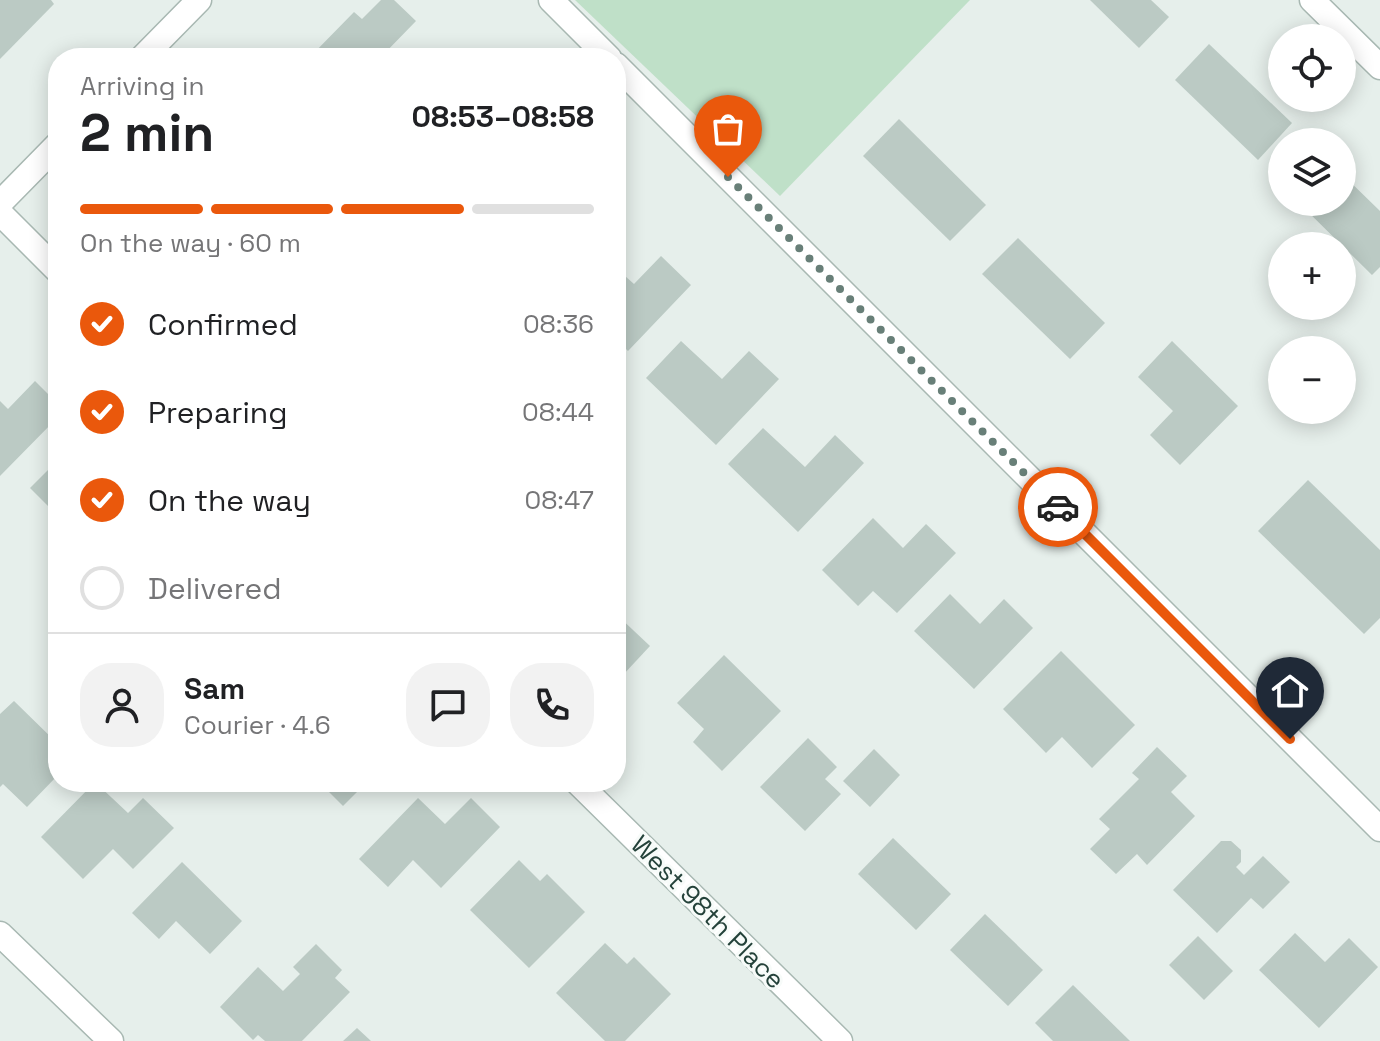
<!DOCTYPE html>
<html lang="en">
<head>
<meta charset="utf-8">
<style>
  :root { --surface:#fff; --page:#f2f2f2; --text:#202124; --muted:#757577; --line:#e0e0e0; --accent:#ea580c }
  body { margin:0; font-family:"Space Grotesk",sans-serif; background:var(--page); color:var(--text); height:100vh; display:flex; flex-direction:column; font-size:30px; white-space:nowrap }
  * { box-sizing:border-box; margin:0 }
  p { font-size:26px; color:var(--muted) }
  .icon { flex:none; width:44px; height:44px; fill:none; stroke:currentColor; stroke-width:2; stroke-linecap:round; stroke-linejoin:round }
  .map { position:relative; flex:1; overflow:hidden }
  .side { position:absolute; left:48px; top:48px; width:578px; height:744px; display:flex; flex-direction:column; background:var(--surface); border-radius:32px; box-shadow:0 4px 20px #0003 }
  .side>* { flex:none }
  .fabs { position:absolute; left:1268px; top:24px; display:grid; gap:16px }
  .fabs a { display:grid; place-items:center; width:88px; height:88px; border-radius:50%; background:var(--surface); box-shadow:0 4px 20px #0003; font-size:40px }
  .pin { position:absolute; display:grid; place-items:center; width:68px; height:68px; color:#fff; margin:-82px -34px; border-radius:50% 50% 50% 0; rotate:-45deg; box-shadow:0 0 8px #0007 }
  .pin .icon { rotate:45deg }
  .courier { position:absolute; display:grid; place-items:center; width:80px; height:80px; margin:-40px; border:6px solid #ea580c; border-radius:50%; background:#fff; color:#222; box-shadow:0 2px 10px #0007 }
  .headline em { font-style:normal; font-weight:800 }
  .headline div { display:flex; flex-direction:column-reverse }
  .headline { display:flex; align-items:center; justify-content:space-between; height:136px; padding:0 32px }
  h1 { font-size:52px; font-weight:800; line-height:60px }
  .bar { display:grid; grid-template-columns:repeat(4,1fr); gap:12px 8px; align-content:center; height:96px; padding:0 32px }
  .bar i { height:10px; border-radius:6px; background:var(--line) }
  .bar .active { background:var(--accent) }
  .bar p { grid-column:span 4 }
  .line { display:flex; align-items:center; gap:20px; padding:0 32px; border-top:2px solid var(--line) }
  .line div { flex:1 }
  .round { display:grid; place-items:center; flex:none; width:84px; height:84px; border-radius:32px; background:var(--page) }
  ol { padding:0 32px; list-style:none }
  li { display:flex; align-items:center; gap:24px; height:88px }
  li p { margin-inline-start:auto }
  li .icon { padding:8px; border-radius:50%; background:var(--accent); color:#fff; stroke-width:4 }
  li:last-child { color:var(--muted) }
  li i { width:44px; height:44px; border:4px solid var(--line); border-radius:50% }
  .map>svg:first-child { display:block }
  .green { fill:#bfe0c8 }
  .building { fill:#bbcac4 }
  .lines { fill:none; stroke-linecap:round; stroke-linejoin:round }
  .minor-casing { stroke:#a8b8b2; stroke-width:27 }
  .minor { stroke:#fff; stroke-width:24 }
  .done { stroke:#687f78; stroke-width:8; stroke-dasharray:0 14.4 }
  .route { stroke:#ea580c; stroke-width:10 }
  .labels { text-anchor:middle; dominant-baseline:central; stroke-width:6; stroke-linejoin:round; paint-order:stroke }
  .street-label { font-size:26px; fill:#24423a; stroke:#f7fbf9 }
</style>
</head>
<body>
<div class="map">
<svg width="1380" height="1041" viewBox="0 0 1380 1041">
  <rect width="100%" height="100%" fill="#e6efeb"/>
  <path class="green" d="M575,0h395l-190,196z"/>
  <g class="building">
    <path d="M0,0h51l3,4 -54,55z"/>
    <path d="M381,0h13l22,21 -36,37h-71l45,-46 8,7z"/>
    <path d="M1090,0h61l18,17 -30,31z"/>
    <path d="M1209,44l83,79 -34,37 -83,-80z"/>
    <path d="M899,119l87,86 -36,36 -87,-85z"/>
    <path d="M1342,174l38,37v56l-8,8 -74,-73h44z"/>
    <path d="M1018,238l87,85 -35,36 -88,-85z"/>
    <path d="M661,256l30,29 -63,66 -12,-12v-71l18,16z"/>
    <path d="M681,341l41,38 27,-28 30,28 -63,66 -70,-67z"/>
    <path d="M1172,341l66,65 -58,59 -30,-30 23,-24 -35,-34z"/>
    <path d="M35,381l23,23v13l-58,59v-75l8,8z"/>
    <path d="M763,428l42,39 30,-32 29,28 -66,69 -70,-68z"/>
    <path d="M58,460v56l-28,-28z"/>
    <path d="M1308,480l72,70v68l-16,16 -106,-103z"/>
    <path d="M873,518l30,30 23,-24 30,29 -59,60 -24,-22 -15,15 -36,-36z"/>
    <path d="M950,594l30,30 24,-25 29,29 -59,61 -60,-58z"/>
    <path d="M616,614l34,32 -28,30 -6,-5z"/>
    <path d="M1061,651l74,74 -43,43 -30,-31 -16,16 -43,-44z"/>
    <path d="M724,655l57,56 -59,60 -29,-29 11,-13 -27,-26z"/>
    <path d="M14,701l44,43v31l-31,32 -24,-23 -3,3v-73z"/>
    <path d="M808,738l29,29 -12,12 16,15 -36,37 -45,-44z"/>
    <path d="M1157,747l30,29 -16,16 24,24 -48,49 -10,-11 -21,20 -26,-25 20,-20 -11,-10 40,-40 -7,-6z"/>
    <path d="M874,749l26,26 -30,32 -27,-26z"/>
    <path d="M95,782l33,31 15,-15 31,30 -41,41 -20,-20 -30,30 -42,-42z"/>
    <path d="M319,782h48l-24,24z"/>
    <path d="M418,798l27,26 26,-26 29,29 -59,61 -28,-28 -25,27 -29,-28z"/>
    <path d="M893,838l58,56 -35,36 -58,-56z"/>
    <path d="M1221,841h10l10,9v12l-5,5 8,8 19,-19 27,26 -27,27 -12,-11 -34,35 -44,-43z"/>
    <path d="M519,860l21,21 7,-7 38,38 -56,56 -59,-58z"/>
    <path d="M182,862l60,59 -32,33 -34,-33 -17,18 -27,-26z"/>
    <path d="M985,914l58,56 -35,36 -58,-56z"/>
    <path d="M1295,933l30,29 24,-24 29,29 -59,61 -60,-58z"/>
    <path d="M1198,936l35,35 -29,29 -35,-35z"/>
    <path d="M605,943l22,21 7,-7 37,37 -46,47h-20l-49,-48z"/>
    <path d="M316,944l26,26 -7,8 15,14 -48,49h-37l-7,-6 -5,5 -33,-33 38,-40 25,24 17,-17 -7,-7z"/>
    <path d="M1073,985l57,56h-77l-18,-18z"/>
    <path d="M357,1028l14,13h-28z"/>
  </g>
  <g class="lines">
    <g class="minor-casing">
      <g id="minor">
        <path d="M551,0l58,58"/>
        <path d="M1312,0l68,67"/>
        <path d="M142,58l57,-58"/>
        <path d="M616,65l764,764"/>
        <path d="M0,203l58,-59"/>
        <path d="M0,213l58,58"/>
        <path d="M577,782l263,259"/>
        <path d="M0,934l111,107"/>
      </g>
    </g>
    <use href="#minor" class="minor"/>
  </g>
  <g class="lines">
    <path class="done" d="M728,177l330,330"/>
    <path class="route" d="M1058,507l232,232"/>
  </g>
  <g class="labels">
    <g class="street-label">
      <text transform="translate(708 912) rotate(45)">West 98th Place</text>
    </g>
  </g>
</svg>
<div class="fabs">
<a><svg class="icon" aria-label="locate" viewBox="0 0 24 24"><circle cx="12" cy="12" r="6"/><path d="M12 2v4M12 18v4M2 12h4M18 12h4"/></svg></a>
<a><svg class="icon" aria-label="layers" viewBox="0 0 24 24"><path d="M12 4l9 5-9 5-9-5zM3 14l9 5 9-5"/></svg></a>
<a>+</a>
<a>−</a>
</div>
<div class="pin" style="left:728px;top:177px;background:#ea580c"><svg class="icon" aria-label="bag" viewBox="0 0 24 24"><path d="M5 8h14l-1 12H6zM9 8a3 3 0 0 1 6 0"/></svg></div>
<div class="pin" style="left:1290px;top:739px;background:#1f2937"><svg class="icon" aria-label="home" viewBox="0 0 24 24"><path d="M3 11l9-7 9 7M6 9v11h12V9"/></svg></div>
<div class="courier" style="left:1058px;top:507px"><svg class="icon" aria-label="car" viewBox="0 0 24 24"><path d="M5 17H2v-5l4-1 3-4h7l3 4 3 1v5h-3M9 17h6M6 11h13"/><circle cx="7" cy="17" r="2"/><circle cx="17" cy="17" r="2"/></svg></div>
<section class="side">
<div class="headline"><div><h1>2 min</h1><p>Arriving in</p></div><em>08:53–08:58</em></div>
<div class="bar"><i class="active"></i><i class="active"></i><i class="active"></i><i></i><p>On the way · 60 m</p></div>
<ol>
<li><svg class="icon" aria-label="check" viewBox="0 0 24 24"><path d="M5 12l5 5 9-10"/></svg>Confirmed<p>08:36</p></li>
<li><svg class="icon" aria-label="check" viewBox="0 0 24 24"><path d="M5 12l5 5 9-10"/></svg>Preparing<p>08:44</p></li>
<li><svg class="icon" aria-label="check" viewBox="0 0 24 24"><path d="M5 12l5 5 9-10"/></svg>On the way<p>08:47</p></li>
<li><i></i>Delivered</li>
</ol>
<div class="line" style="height:144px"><a class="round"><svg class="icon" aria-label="person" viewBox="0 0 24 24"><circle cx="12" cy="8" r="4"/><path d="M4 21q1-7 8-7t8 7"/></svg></a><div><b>Sam</b><p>Courier · 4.6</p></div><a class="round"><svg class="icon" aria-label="chat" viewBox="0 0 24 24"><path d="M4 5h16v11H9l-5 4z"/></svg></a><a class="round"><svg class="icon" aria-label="phone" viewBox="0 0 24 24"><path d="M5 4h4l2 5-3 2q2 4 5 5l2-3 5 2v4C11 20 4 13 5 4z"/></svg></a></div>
</section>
</div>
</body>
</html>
